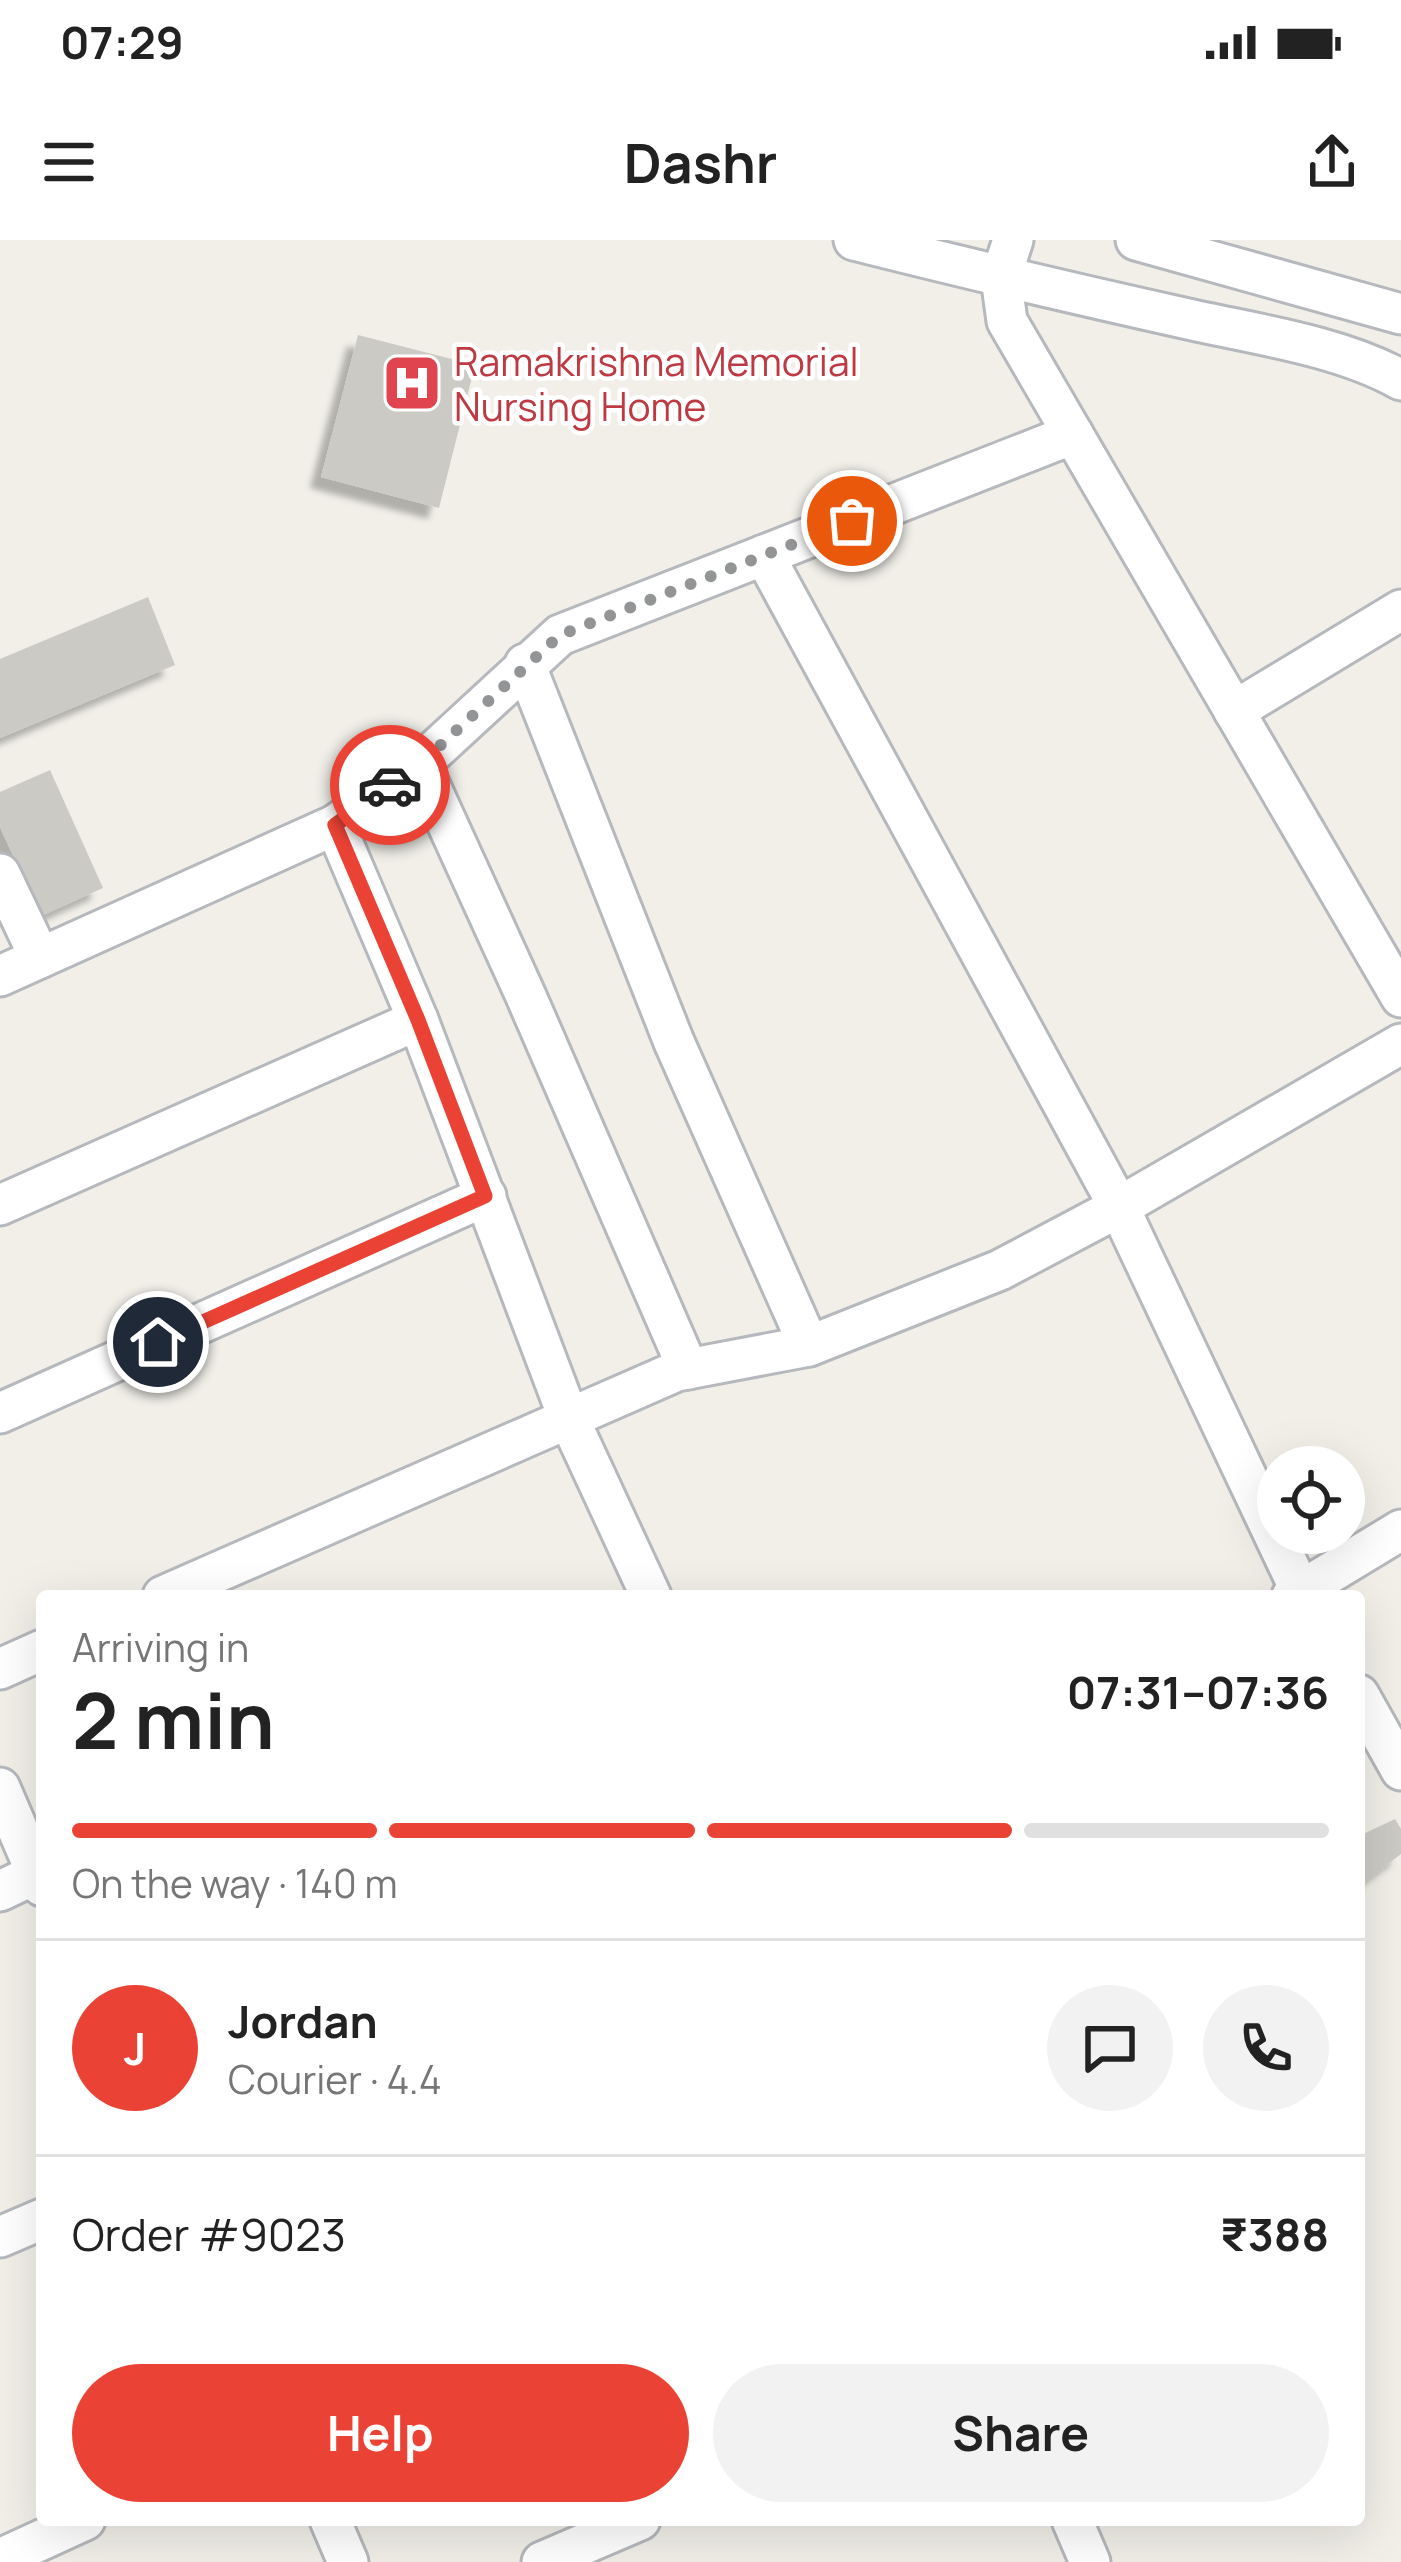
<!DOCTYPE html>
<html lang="en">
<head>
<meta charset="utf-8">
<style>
  :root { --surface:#fff; --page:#f2f2f2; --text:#222; --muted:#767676; --line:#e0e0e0; --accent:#ea4335 }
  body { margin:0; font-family:Manrope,sans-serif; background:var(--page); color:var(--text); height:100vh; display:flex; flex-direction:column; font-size:45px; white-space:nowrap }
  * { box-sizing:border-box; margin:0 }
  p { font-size:39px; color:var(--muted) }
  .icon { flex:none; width:66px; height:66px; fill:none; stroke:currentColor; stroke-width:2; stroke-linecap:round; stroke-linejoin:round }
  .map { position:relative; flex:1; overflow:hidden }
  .drawer { position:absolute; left:36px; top:1350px; width:1329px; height:936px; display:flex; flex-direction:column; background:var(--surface); border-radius:12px; box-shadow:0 12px 48px #0002 }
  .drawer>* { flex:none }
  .controls { position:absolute; left:1257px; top:1206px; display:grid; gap:24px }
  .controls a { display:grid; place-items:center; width:108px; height:108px; border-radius:50%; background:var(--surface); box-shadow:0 12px 48px #0002; font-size:60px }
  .pin { position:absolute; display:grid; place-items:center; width:102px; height:102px; color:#fff; margin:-51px; border:6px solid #fff; border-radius:50%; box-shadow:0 3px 12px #0007 }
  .courier { position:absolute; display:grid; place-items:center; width:120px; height:120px; margin:-60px; border:9px solid #ea4335; border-radius:50%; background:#fff; color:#222; box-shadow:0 3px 15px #0007 }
  .headline em { font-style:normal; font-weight:700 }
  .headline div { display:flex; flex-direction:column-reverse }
  .headline { display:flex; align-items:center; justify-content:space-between; height:204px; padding:0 36px }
  h1 { font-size:78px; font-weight:700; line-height:90px }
  .bar { display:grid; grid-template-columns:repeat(4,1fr); gap:18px 12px; align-content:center; height:144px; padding:0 36px }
  .bar i { height:15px; border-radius:9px; background:var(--line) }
  .bar .active { background:var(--accent) }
  .bar p { grid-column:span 4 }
  .line { display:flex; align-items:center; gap:30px; padding:0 36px; border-top:3px solid var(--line) }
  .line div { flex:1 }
  .round { display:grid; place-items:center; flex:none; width:126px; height:126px; border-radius:63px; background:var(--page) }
  .button { display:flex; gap:24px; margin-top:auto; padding:24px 36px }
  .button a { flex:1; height:138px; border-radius:72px; background:var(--accent); color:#fff; font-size:48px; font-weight:700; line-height:138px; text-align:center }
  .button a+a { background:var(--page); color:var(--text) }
  .status { display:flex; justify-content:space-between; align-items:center; height:84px; padding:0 60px; background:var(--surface); direction:ltr }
  .status svg { height:33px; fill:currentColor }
  header { display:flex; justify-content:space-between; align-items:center; height:156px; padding:0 36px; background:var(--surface); font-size:54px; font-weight:700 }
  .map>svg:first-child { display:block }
  .building { fill:#cccac5; filter:url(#shadow) }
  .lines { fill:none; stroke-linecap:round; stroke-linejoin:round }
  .minor-casing { stroke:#b5b8bc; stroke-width:45 }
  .minor { stroke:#fff; stroke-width:39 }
  .done { stroke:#929495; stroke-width:12; stroke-dasharray:0 21.6 }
  .route { stroke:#ea4335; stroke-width:15 }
  .labels { text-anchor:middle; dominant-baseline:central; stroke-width:9; stroke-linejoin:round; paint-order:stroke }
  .health-label { font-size:39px; fill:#be3a42; stroke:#fff; text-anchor:start }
</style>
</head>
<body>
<div class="status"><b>07:29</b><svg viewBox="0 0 49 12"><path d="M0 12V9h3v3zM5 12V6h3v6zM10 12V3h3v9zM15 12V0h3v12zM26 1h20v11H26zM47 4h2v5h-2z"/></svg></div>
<header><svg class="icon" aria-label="menu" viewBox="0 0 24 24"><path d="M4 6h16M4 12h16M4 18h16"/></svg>Dashr<svg class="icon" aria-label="share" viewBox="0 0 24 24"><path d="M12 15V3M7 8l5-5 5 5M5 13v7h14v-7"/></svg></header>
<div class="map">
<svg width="1401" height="2322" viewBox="0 0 1401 2322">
  <defs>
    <filter id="shadow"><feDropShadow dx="-11" dy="11" stdDeviation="3" flood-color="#0004"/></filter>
  </defs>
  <rect width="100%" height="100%" fill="#f1efe8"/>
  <g class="building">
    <path d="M358,95l117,30 -36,143 -118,-31z"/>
    <path d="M148,357l27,68 -175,73v-79z"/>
    <path d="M50,530l53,118 -62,28 -41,-89v-35z"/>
    <path d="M1395,1579l6,10v25l-42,32v-50z"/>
  </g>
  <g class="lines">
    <g class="minor-casing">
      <g id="minor">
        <path d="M854,0c111,28 222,54 334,79 67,15 153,27 213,61"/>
        <path d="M1013,0l-12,37 6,44 394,676"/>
        <path d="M1136,0l265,74"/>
        <path d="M764,315l355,652 184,389"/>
        <path d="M525,424l149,378 135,304"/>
        <path d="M1234,471l167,-101"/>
        <path d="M420,524l105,230 163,375"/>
        <path d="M335,585l83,195 151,399 82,177"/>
        <path d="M0,634l40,84"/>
        <path d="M0,736l335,-151 85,-61 140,-129 513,-201"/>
        <path d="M0,965l418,-185"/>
        <path d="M0,1173l486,-217"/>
        <path d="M163,1356l514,-225 132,-25 191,-76 119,-63 282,-163"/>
        <path d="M1292,1356l109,-66"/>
        <path d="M0,1429l42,-19"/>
        <path d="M1359,1455l42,75"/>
        <path d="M0,1548l42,98"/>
        <path d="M0,1651l42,-20"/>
        <path d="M0,1997l42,-18"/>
        <path d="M330,2280l18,42"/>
        <path d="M1072,2280l18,42"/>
        <path d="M0,2319l85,-39"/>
        <path d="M542,2322l98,-42"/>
      </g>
    </g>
    <use href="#minor" class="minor"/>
  </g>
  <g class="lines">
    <path class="done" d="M390,545l30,-21 140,-129 292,-114"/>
    <path class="route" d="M158,1102l327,-146 -67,-176 -83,-195 55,-40"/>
  </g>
  <defs>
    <g id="hospital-square" transform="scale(3)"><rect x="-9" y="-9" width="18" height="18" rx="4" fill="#e0444e" stroke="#fff"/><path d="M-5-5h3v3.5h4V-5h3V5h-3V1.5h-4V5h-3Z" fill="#fff"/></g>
  </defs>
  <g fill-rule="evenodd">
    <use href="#hospital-square" x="412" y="143"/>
  </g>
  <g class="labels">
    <g class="health-label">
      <text x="454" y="121">Ramakrishna Memorial<tspan x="454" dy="45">Nursing Home</tspan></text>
    </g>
  </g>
</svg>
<div class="controls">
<a><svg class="icon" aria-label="locate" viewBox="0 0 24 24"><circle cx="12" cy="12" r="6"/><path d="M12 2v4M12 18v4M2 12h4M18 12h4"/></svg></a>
</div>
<div class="pin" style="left:852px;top:281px;background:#ea580c"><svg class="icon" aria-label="bag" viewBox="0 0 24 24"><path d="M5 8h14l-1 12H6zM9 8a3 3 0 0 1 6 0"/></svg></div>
<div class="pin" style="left:158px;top:1102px;background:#1f2937"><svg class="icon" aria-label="home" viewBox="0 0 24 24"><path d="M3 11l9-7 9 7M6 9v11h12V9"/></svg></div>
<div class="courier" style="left:390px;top:545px"><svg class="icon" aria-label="car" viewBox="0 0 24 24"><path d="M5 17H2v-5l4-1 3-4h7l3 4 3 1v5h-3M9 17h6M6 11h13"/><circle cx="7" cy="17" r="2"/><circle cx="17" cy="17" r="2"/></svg></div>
<section class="drawer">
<div class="headline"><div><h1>2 min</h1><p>Arriving in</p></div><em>07:31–07:36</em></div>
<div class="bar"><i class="active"></i><i class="active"></i><i class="active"></i><i></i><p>On the way · 140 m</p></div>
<div class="line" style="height:216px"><b class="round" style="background:var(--accent);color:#fff">J</b><div><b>Jordan</b><p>Courier · 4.4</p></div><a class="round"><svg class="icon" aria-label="chat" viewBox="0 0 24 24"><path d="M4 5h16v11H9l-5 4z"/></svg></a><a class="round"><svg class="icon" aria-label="phone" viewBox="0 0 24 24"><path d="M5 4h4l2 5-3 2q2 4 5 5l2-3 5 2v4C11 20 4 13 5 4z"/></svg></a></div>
<div class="line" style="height:156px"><div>Order #9023</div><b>₹388</b></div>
<div class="button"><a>Help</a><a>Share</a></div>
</section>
</div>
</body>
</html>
